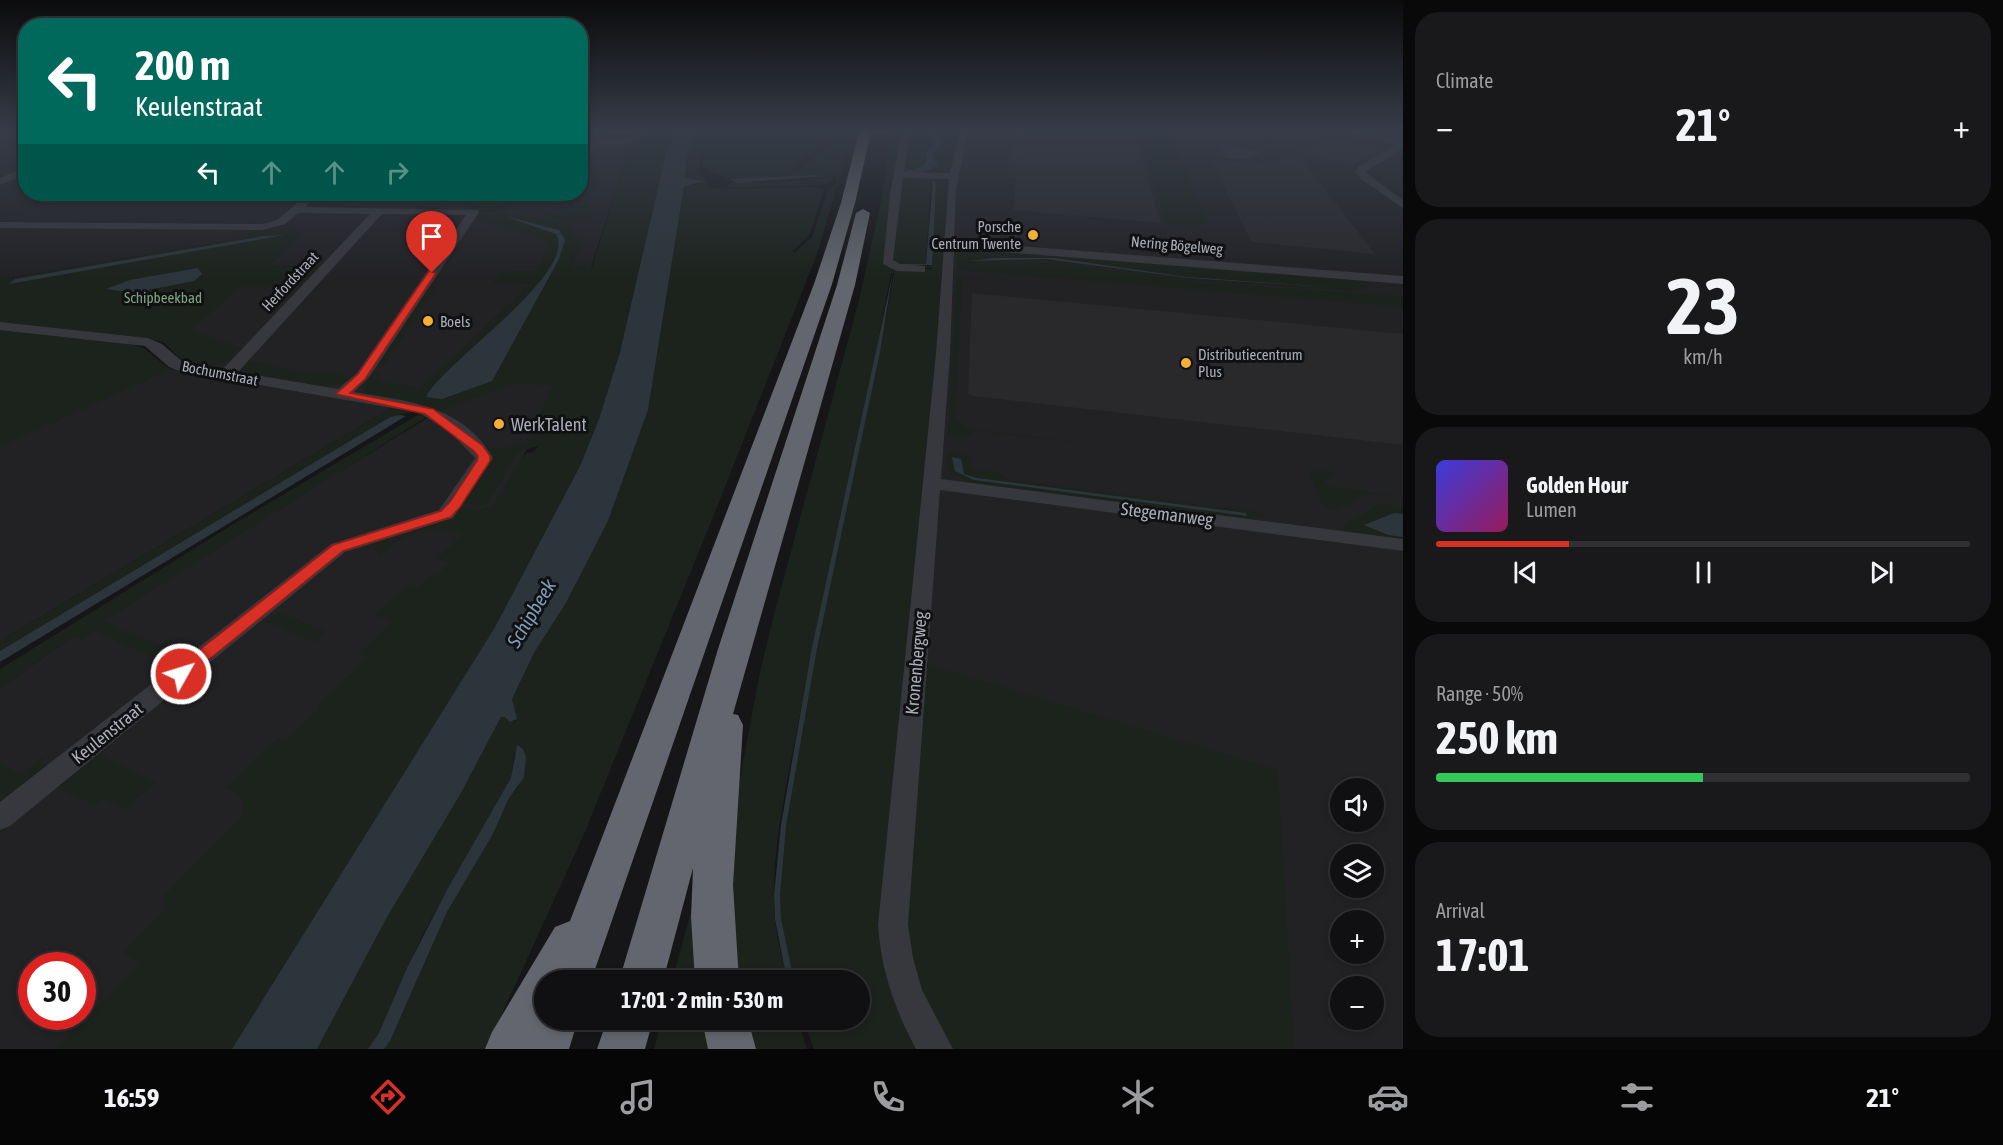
<!DOCTYPE html>
<meta charset="utf-8">
<style>
body{margin:0;font-family:"Asap Condensed",sans-serif;background:#19191b;color:#f1f3f6;height:100vh;display:flex;flex-direction:column;font-size:22px;white-space:nowrap}
*{box-sizing:border-box;margin:0}
p{font-size:20px;color:#9c9d9f}
.icon{flex:none;width:33px;height:33px;fill:none;stroke:currentColor;stroke-width:2;stroke-linecap:round;stroke-linejoin:round}
.map{position:relative;flex:1;overflow:hidden}
.panel{display:flex;flex-direction:column;gap:12px;padding:12px;background:#09090a;width:600px}
.panel>*{flex:none}
.guide{position:absolute;left:18px;top:18px;width:570px;height:183px;border-radius:24px;box-shadow:0 3px 9px #0003,0 0 0 2px #303032;background:#00695c;color:#fff;overflow:hidden}
.buttons{position:absolute;left:1330px;top:778px;display:grid;gap:12px}
.buttons a{display:grid;place-items:center;width:54px;height:54px;border-radius:50%;background:#101012;box-shadow:0 3px 9px #0003,0 0 0 2px #303032;font-size:30px}
.speed{position:absolute;left:18px;top:952px;display:flex;gap:12px;font-size:30px;font-weight:700;text-align:center}
.speed>*{display:grid;place-content:center;width:78px;height:78px;border-radius:50%;background:#101012;box-shadow:0 3px 9px #0003,0 0 0 2px #303032;line-height:1}
.speed .limit{border:9px solid #d22;background:#fff;color:#111}
.pin{position:absolute;display:grid;place-items:center;width:51px;height:51px;color:#fff;margin:-62px -26px;border-radius:50% 50% 50% 0;rotate:-45deg;box-shadow:0 0 6px #0007}
.pin .icon{rotate:45deg}
.me{position:absolute;width:66px;margin:-33px;rotate:51deg;stroke-linejoin:round;filter:drop-shadow(0 0 4px #0008)}
.turn{display:flex;align-items:center;gap:21px;height:126px;padding:0 18px;font-size:27px}
.turn .icon{width:78px;height:78px;stroke-width:2.5}
.turn b{display:block;font-size:42px;line-height:51px}
.lanes{display:flex;align-items:center;height:57px;padding:0 18px;background:#0003;justify-content:center;gap:30px;direction:ltr}
.lanes .off{opacity:.35}
.big{font-size:45px;font-weight:700;line-height:1.1}
.panel .card{flex:1;display:flex;flex-direction:column;justify-content:center;gap:9px;min-width:0;padding:0 21px;border-radius:24px;background:#19191b}
.panel .dial{align-items:center;gap:0}
.dial b{font-size:78px;line-height:1}
.song{display:flex;align-items:center;gap:18px}
.cover{width:72px;height:72px;border-radius:9px;background:linear-gradient(135deg,hsl(240 70% 55%),hsl(330 70% 35%))}
.played{height:6px;border-radius:3px;background:linear-gradient(90deg,#d93025 25%,#303032 25%)}
.keys{display:flex;justify-content:space-around;direction:ltr}
.heat{display:flex;justify-content:space-between;align-items:center;font-size:33px;direction:ltr}
.charge{height:9px;border-radius:4px;background:linear-gradient(90deg,#34c759 50%,#303032 0)}
.trip{position:absolute;left:534px;top:970px;width:336px;height:60px;border-radius:30px;background:#101012;box-shadow:0 3px 9px #0003,0 0 0 2px #303032;font-weight:700;line-height:60px;text-align:center}
.menu{display:flex;height:96px;justify-content:space-around;align-items:center;background:#060607;color:#9c9d9f}
.menu .icon{width:42px;height:42px}
.menu .active{color:#d93025}
.menu b{font-size:27px;color:#f1f3f6}
main{display:flex;flex:1;min-height:0}
.map>svg:first-child{display:block}
</style>
<main>
<div class="map">
<svg width="1403" height="1049" viewBox="0 0 1403 1049">
<rect width="100%" height="100%" fill="#161618"/>
<path fill="#222225" fill-rule="evenodd" d="M0,132H25L26,194H580L581,132H605L601,143L630,144L554,385L524,455L498,499L112,1049H0V688L74,636L103,621L275,511L439,411L420,405L184,362L165,343L148,338L0,322ZM32,966H82V1017H32Z
M957,132H1403V151L1399,163L1403,166V1049H879L851,958L942,188ZM1341,789H1374V822H1341ZM1341,855H1374V888H1341ZM1341,921H1374V954H1341ZM1341,987H1374V1020H1341Z
M0,329L126,343L145,349L163,365L171,369L391,408L0,641Z"/>
<path fill="#1c231d" fill-rule="evenodd" d="M648,132H675L666,153L620,352L599,419L580,466L495,627L244,1030L232,1049H55L139,965L124,952L166,908L164,896L241,818L244,804L239,794L225,788L278,738L283,740L300,728L320,707L317,706L367,658L359,654L392,622L374,615L409,584L418,587L432,574L437,575L450,563L437,559L463,534C424,523 409,531 380,556L370,542L462,508L478,510L493,506L521,459L527,453L534,452L538,446L518,452L487,504L478,506L465,503L463,501L490,459V452L450,417L452,416L492,449L527,443L553,385L515,384L439,411L420,405L370,396L362,389L373,373L381,371L376,380L420,388L530,284L493,283L500,271H538L549,244L537,236L475,220L478,214H515L570,226L569,229H574L571,237H583L571,266L592,267L630,145L612,144L644,138ZM506,216L528,221L565,237L554,271L541,289L495,377L442,399L426,397C440,363 579,274 556,234Z
M707,132L699,170L710,189L810,187L824,190L810,234L792,252L794,253L812,237L829,188L836,185L838,178L832,174L833,182L823,185L718,188L728,186L731,182L793,181L828,176L813,175L728,179L702,167L706,138H710L712,132L733,135L734,132H828L827,140L791,169L797,172L832,141L834,132H853L817,254L719,502L584,834L486,1049H384L400,1019L447,912L493,834L508,800L519,786L514,752L512,778L448,888L421,938L379,1033L368,1049H317L386,919L461,793L501,717H505L510,722L515,721L512,699L534,653L566,603L608,521L648,410L684,187L699,184L698,180L685,179L687,153L695,132Z
M891,132H903L885,262L918,270L943,268L880,939L892,996L919,1049H814L804,1020H860V981H794C787,953 779,924 780,896C781,825 798,753 810,684C835,546 870,411 894,273H891C865,417 828,559 802,703C791,766 768,856 775,919C777,940 783,961 787,981H737L728,933L736,800L759,677L773,618L858,304L882,197Z
M908,132H927L935,142L925,153L927,159L924,166L903,172C914,174 927,173 938,166L933,154L944,142L937,132H960L949,173L901,174Z
M1138,132H1170L1206,222L1195,226L1167,225Z
M948,177L943,267L918,268L892,265L899,178ZM934,179L936,183L930,266L900,264H926L930,199Z
M466,194H481L493,209L486,194H503L508,212L473,211Z
M578,206H600L594,207L590,219H595C578,226 552,221 539,211L565,216L582,211Z
M253,231L304,232L270,265L319,266L299,287H240L191,330L241,348L229,361L205,366L184,362L165,343L148,338L0,322V279L246,237Z
M962,248L1361,279L1368,288L1359,291L1200,281L1052,261H1000L957,266V250ZM1022,257L1079,261L1187,277L1359,289L1188,278L1046,259L968,261Z
M995,263H1060L1201,283L1403,296V307L957,270V267Z
M957,278L962,279L955,419L968,428L1156,452L1005,434L991,436V432L974,430L969,437L948,435Z
M436,286L385,366L379,364L428,288Z
M0,329L137,346C152,351 158,363 171,369L0,447Z
M248,360L298,371L343,373V376L357,375C326,397 283,380 248,374L241,371Z
M391,408L414,412L390,417L0,651V641Z
M421,413L428,416L104,621L184,656L177,668L94,631L82,640L74,636L0,688V669L237,522Z
M948,451L968,454L969,469L995,472L1011,480L1264,513L1265,517L1251,516L1253,519L1267,523L974,484L950,474L946,464Z
M1315,470L1339,473L1323,482L1330,486L1403,497L1368,494L1337,510L1329,509L1323,506L1309,474Z
M1383,503L1403,509V541L1348,534L1343,531L1344,524Z
M278,612L327,631L314,642L266,622Z
M927,664L1278,770L1294,1049H954L929,1010L914,971L907,927Z
M98,753L156,782L125,809L103,799L94,805L56,787L0,834V830Z
M47,754L39,765L54,763L0,805V763L21,774Z
M702,872L709,981H672Z
M662,1020H716L723,1049H654Z
M744,1020H798L807,1049H753Z"/>
<path fill="#2c353c" d="M675,132H695L687,153L685,178L703,181L684,187L648,410L608,521L566,603L534,653L512,699L517,719L510,722L505,717H501L461,793L386,919L317,1049H232L495,627L580,466L599,419L620,352L666,153Z
M927,132H937L944,142L933,154L938,166L921,173H904L902,172L924,166L927,159L925,153L935,143Z
M1218,144H1223L1262,152L1248,159L1220,158L1226,157Z
M813,175L829,176L737,183L730,179Z
M933,179L936,183L932,265H903L900,264H926Z
M504,216L559,230L565,240L559,259L492,381L442,399L426,397C441,364 579,273 556,234Z
M285,235L9,284L15,279L264,236Z
M995,258H1055L1187,277L1359,289L1188,278L1046,259L968,261Z
M198,268L202,274L194,281L132,293L106,289L130,280Z
M893,272L880,352L817,648L786,826L780,895L781,919L794,981H787L775,919L774,895L781,825L812,647Z
M399,415L406,416L0,662V651L390,417Z
M952,457L961,459L964,474L977,478L1246,513L1247,516L974,480L955,471Z
M1394,513L1403,514V537L1388,535L1364,525Z
M517,745L523,749L526,757L524,777L508,800L493,834L447,912L390,1041L384,1049H368L379,1033L407,968L448,888L511,778Z"/>
<path fill="#29292c" d="M1012,132H1134L1161,223L1013,210L1016,179L1007,178Z
M1327,138L1382,148L1353,165L1297,153L1375,254L1252,242L1210,160L1272,165Z
M972,293L1403,334V445L973,396L968,394Z"/>
<g fill="none" stroke-linecap="round" stroke-linejoin="round">
<path fill="#37383d" fill-rule="evenodd" d="M595,132H603L600,139C610,139 621,140 631,137C639,135 642,132 650,132C636,147 615,144 597,145L592,153L580,158V151L585,149Z
M902,132H910L904,172L950,173L960,132H968L956,190L954,241L1403,276V284L954,248L950,354L941,479L1403,539V551L940,490L908,925L913,958L922,990L953,1049H916L915,1047C894,1008 881,969 878,925L936,354L949,179L903,178L893,260L900,264L925,266V272L897,271L883,264L890,194Z
M1346,132H1362L1403,141V149L1365,172L1403,200V208L1362,180L1355,172L1359,166L1396,145Z
M26,167V174L0,185V178Z
M308,194H319L305,207L478,210L479,212L370,376L354,392C407,401 463,405 493,458L453,518L345,552L10,826L0,830V802L331,544L439,510L475,458L451,433L420,413L179,371L169,367L145,346L0,330V322L148,338L162,344L183,362L223,369L370,214L298,213L285,224L263,230L0,228V222L263,224L277,220ZM382,214L466,215L357,373L338,389L238,372Z"/>
<path fill="#63666e" fill-rule="evenodd" d="M859,132H871L855,203L832,284L591,981H544V1020H578L569,1049H485L492,1032L555,927L570,921L814,284L841,203Z
M863,209L870,213L855,285L733,714L738,715L743,725L733,885L739,981H695L691,917L693,868L663,981H619L718,649L837,285L856,213Z
M607,1020H653L645,1049H597Z
M702,1020H748L756,1049H708Z"/>
</g>
<linearGradient id="sky" x2="0" y2="1"><stop stop-color="#0c0c0d"/><stop offset="0.47" stop-color="#363c48"/><stop offset="1" stop-color="#363c48" stop-opacity="0"/></linearGradient>
<rect width="1403" height="279" fill="url(#sky)"/>
<path fill="#d93025" stroke="#8d1f18" stroke-width="1.5" d="M429,271L436,273L365,379L350,393L433,409L483,446L490,456V461L460,507L451,517L343,551L186,678H175L172,674L175,669L333,545L441,511L450,502L477,461L478,456L474,451L425,414L336,394L358,374Z"/>
<g fill="#f2b134" stroke="#111113" stroke-width="2">
<circle cx="1033" cy="235" r="6"/>
<circle cx="428" cy="321" r="6"/>
<circle cx="1186" cy="363" r="6"/>
<circle cx="499" cy="424" r="6"/>
</g>
<g text-anchor="middle" dominant-baseline="central" stroke-width="6" stroke-linejoin="round" paint-order="stroke">
<g font-size="15" fill="#a8adb8" stroke="#111113" text-anchor="start">
<text x="1021" y="226" text-anchor="end">Porsche<tspan x="1021" dy="17">Centrum Twente</tspan></text>
<text x="440" y="321">Boels</text>
<text x="1198" y="354">Distributiecentrum<tspan x="1198" dy="17">Plus</tspan></text>
</g>
<g font-size="15" fill="#a8adb8" stroke="#111113">
<text transform="translate(1177 245) rotate(5)">Nering Bögelweg</text>
<text transform="translate(290 281) rotate(-47)">Herfordstraat</text>
<text transform="translate(220 373) rotate(11)">Bochumstraat</text>
</g>
<g font-size="15" fill="#7fa381" stroke="#111113">
<text x="163" y="297">Schipbeekbad</text>
</g>
<g font-size="18" fill="#a8adb8" stroke="#111113" text-anchor="start">
<text x="511" y="424">WerkTalent</text>
</g>
<g font-size="18" fill="#a8adb8" stroke="#111113">
<text transform="translate(1167 514) rotate(7)">Stegemanweg</text>
<text transform="translate(916 663) rotate(-85)">Kronenbergweg</text>
<text transform="translate(107 733) rotate(-39)">Keulenstraat</text>
</g>
<g font-size="20" font-style="italic" fill="#7f9bb3" stroke="#111113">
<text transform="translate(531 613) rotate(-59)">Schipbeek</text>
</g>
</g>
</svg>
<div class="buttons">
<a><svg class="icon" aria-label="sound" viewBox="0 0 24 24"><path d="M4 9h4l5-4v14l-5-4H4zM17 9q2 3 0 6"/></svg></a>
<a><svg class="icon" aria-label="layers" viewBox="0 0 24 24"><path d="M12 4l9 5-9 5-9-5zM3 14l9 5 9-5"/></svg></a>
<a>+</a>
<a>−</a>
</div>
<div class="speed"><div class="limit">30</div></div>
<div class="pin" style="left:432px;top:273px;background:#d93025"><svg class="icon" aria-label="arrive" viewBox="0 0 24 24"><path d="M6 21V4h12l-3 4 3 4H6"/></svg></div>
<svg class="me" style="left:181px;top:674px" viewBox="-20 -20 40 40"><circle r="17" fill="#d93025" stroke="#fff" stroke-width="3"/><path d="M0-11L8 9 0 5-8 9z" fill="#fff"/></svg>
<div class="trip">17:01 · 2 min · 530 m</div>
<div class="guide">
<div class="turn"><svg class="icon" aria-label="left" viewBox="0 0 24 24"><path d="M17 20v-9H6M10 6l-5 5 5 5"/></svg><div><b>200 m</b>Keulenstraat</div></div>
<div class="lanes"><svg class="icon" aria-label="left" viewBox="0 0 24 24"><path d="M17 20v-9H6M10 6l-5 5 5 5"/></svg><svg class="icon off" aria-label="ahead" viewBox="0 0 24 24"><path d="M12 20V5M6 11l6-6 6 6"/></svg><svg class="icon off" aria-label="ahead" viewBox="0 0 24 24"><path d="M12 20V5M6 11l6-6 6 6"/></svg><svg class="icon off" aria-label="right" viewBox="0 0 24 24"><path d="M7 20v-9h11M14 6l5 5-5 5"/></svg></div>
</div>
</div>
<section class="panel">
<div class="card"><p>Climate</p>
<div class="heat"><a>−</a><b class="big">21°</b><a>+</a></div>
</div>
<div class="card dial"><b>23</b><p>km/h</p></div>
<div class="card">
<div class="song"><i class="cover"></i><div><b>Golden Hour</b><p>Lumen</p></div></div>
<div class="played"></div>
<div class="keys"><svg class="icon" aria-label="previous" viewBox="0 0 24 24"><path d="M18 5L8 12l10 7zM5 5v14"/></svg><svg class="icon" aria-label="pause" viewBox="0 0 24 24"><path d="M8 5v14M16 5v14"/></svg><svg class="icon" aria-label="next" viewBox="0 0 24 24"><path d="M6 5l10 7-10 7zM19 5v14"/></svg></div>
</div>
<div class="card"><p>Range · 50%</p><b class="big">250 km</b><div class="charge"></div></div>
<div class="card"><p>Arrival</p><b class="big">17:01</b></div>
</section>
</main>
<nav class="menu">
<b>16:59</b>
<svg class="icon active" aria-label="directions" viewBox="0 0 24 24"><path d="M12 3l9 9-9 9-9-9zM9 14v-3h6M13 9l2 2-2 2"/></svg>
<svg class="icon" aria-label="music" viewBox="0 0 24 24"><path d="M9 18V5l10-2v13"/><circle cx="6" cy="18" r="3"/><circle cx="16" cy="16" r="3"/></svg>
<svg class="icon" aria-label="phone" viewBox="0 0 24 24"><path d="M5 4h4l2 5-3 2q2 4 5 5l2-3 5 2v4C11 20 4 13 5 4z"/></svg>
<svg class="icon" aria-label="climate" viewBox="0 0 24 24"><path d="M12 3v18M4 7l16 10M4 17L20 7"/></svg>
<svg class="icon" aria-label="car" viewBox="0 0 24 24"><path d="M5 17H2v-5l4-1 3-4h7l3 4 3 1v5h-3M9 17h6M6 11h13"/><circle cx="7" cy="17" r="2"/><circle cx="17" cy="17" r="2"/></svg>
<svg class="icon" aria-label="filters" viewBox="0 0 24 24"><path d="M4 7h16M4 17h16"/><circle cx="9" cy="7" r="2"/><circle cx="15" cy="17" r="2"/></svg>
<b>21°</b>
</nav>
